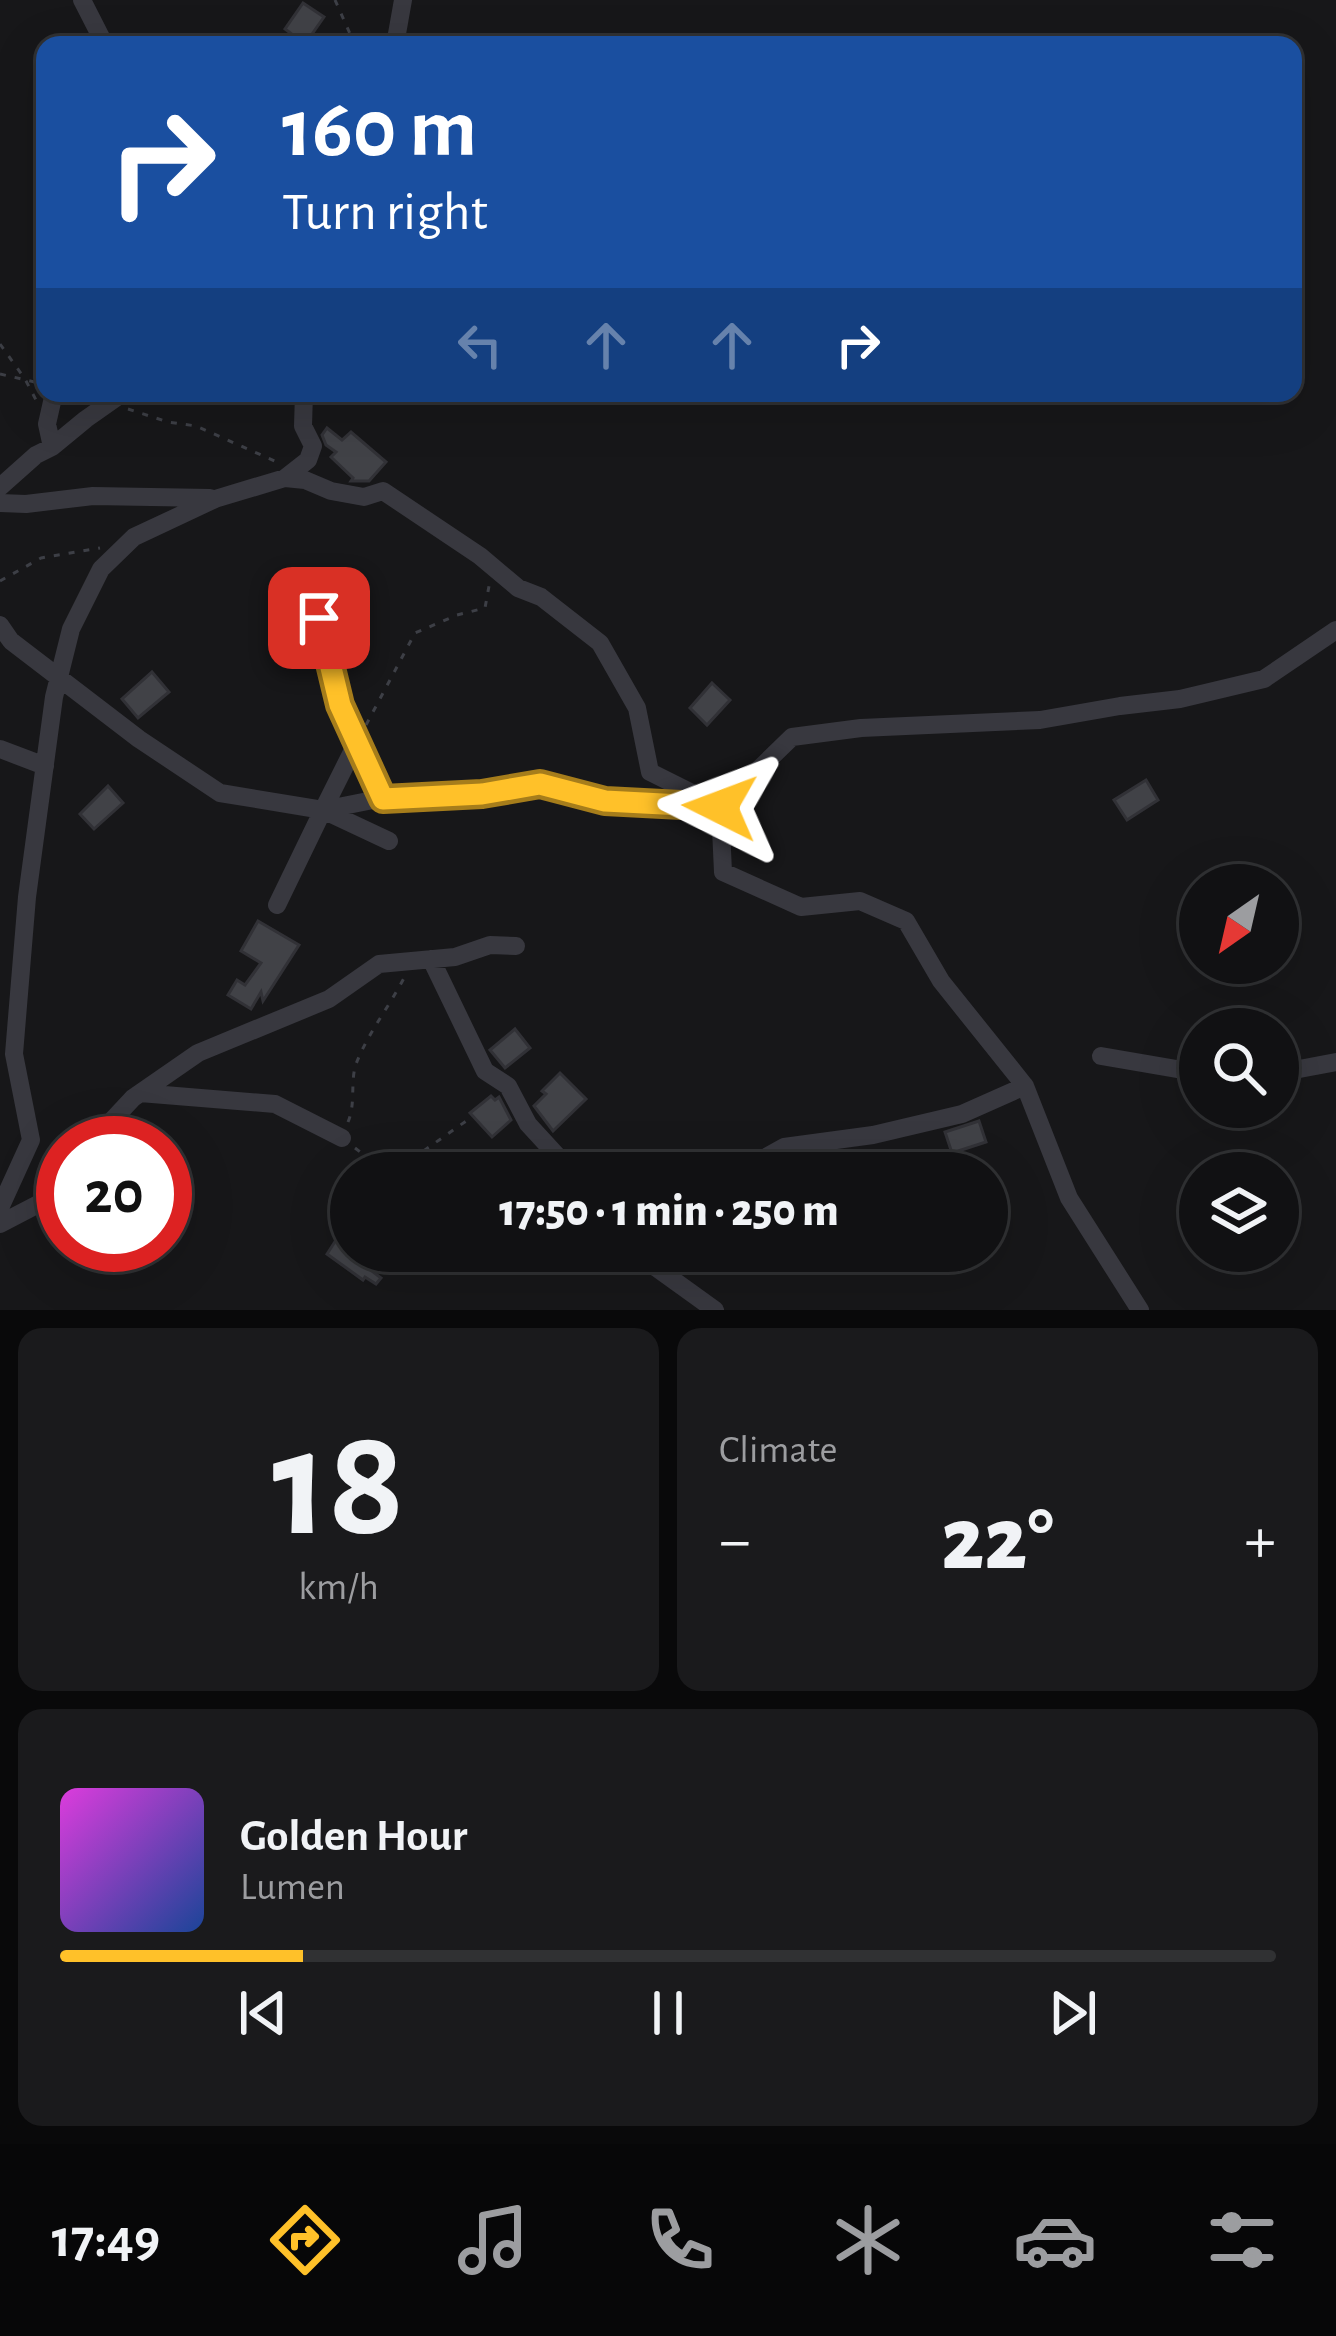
<!DOCTYPE html>
<meta charset="utf-8">
<style>
body{margin:0;font-family:"Alegreya Sans",sans-serif;background:#1a1a1c;color:#f1f3f6;height:100vh;display:flex;flex-direction:column;font-size:45px;white-space:nowrap}
*{box-sizing:border-box;margin:0}
p{font-size:39px;color:#9c9da0}
.icon{flex:none;width:66px;height:66px;fill:none;stroke:currentColor;stroke-width:2;stroke-linecap:round;stroke-linejoin:round}
.map{position:relative;height:1310px;overflow:hidden}
.side{display:flex;flex-direction:column;gap:18px;padding:18px;background:#09090a;flex:1}
.side>*{flex:none}
.hud{position:absolute;left:36px;top:36px;width:1266px;height:366px;border-radius:24px;box-shadow:0 12px 48px #0002,0 0 0 3px #303133;background:#1a4fa0;color:#fff;overflow:hidden}
.needle{width:78px;rotate:214deg}
.tools{position:absolute;left:1179px;top:864px;display:grid;gap:24px}
.tools a{display:grid;place-items:center;width:120px;height:120px;border-radius:50%;background:#111113;box-shadow:0 12px 48px #0002,0 0 0 3px #303133;font-size:60px}
.speed{position:absolute;left:36px;top:1116px;display:flex;gap:24px;font-size:60px;font-weight:700;text-align:center}
.speed>*{display:grid;place-content:center;width:156px;height:156px;border-radius:50%;background:#111113;box-shadow:0 12px 48px #0002,0 0 0 3px #303133;line-height:1}
.speed .limit{border:18px solid #d22;background:#fff;color:#111}
.pin{position:absolute;display:grid;place-items:center;width:102px;height:102px;color:#fff;margin:-51px;border-radius:24px;box-shadow:0 6px 18px #0006}
.me{position:absolute;width:132px;margin:-66px;rotate:273deg;stroke-linejoin:round;filter:drop-shadow(0 0 9px #0008)}
.turn{display:flex;align-items:center;gap:42px;height:252px;padding:0 48px;font-size:54px}
.turn .icon{width:156px;height:156px;stroke-width:2.5}
.turn b{display:block;font-size:84px;line-height:102px}
.lanes{display:flex;align-items:center;height:114px;padding:0 48px;background:#0003;justify-content:center;gap:60px;direction:ltr}
.lanes .off{opacity:.35}
.big{font-size:90px;font-weight:800;line-height:1.1}
.side .card{flex:1;display:flex;flex-direction:column;justify-content:center;gap:18px;min-width:0;padding:0 42px;border-radius:24px;background:#1a1a1c}
.side .dial{align-items:center;gap:0}
.dial b{font-size:156px;line-height:1}
.song{display:flex;align-items:center;gap:36px}
.cover{width:144px;height:144px;border-radius:18px;background:linear-gradient(135deg,hsl(300 70% 55%),hsl(220 70% 35%))}
.played{height:12px;border-radius:6px;background:linear-gradient(90deg,#ffc129 20%,#303133 20%)}
.keys{display:flex;justify-content:space-around;direction:ltr}
.heat{display:flex;justify-content:space-between;align-items:center;font-size:66px;direction:ltr}
.side .tiles{flex:1;display:grid;gap:18px;grid-template-columns:1fr 1fr}
.card:last-child{grid-column:span 2}
.trip{position:absolute;left:330px;top:1152px;width:678px;height:120px;border-radius:60px;background:#111113;box-shadow:0 12px 48px #0002,0 0 0 3px #303133;font-weight:800;line-height:120px;text-align:center}
.dock{display:flex;height:192px;justify-content:space-around;align-items:center;background:#070708;color:#9c9da0}
.dock .icon{width:84px;height:84px}
.dock .selected{color:#ffc129}
.dock b{font-size:54px;color:#f1f3f6}
.map>svg:first-child{display:block}
</style>
<div class="map">
<svg width="1336" height="1310" viewBox="0 0 1336 1310">
<rect width="100%" height="100%" fill="#171719"/>
<path fill="#414247" stroke="#313136" stroke-width="3" d="M303,3L324,17L305,44L285,29Z
M327,428L342,440L351,432L386,462L369,481H351L353,478L331,457L336,452L326,445L322,435Z
M152,672L169,692L138,718L122,699Z
M712,683L730,700L707,725L690,708Z
M1146,780L1158,800L1127,820L1114,800Z
M108,786L123,803L94,829L80,814Z
M258,921L299,945L263,1001L261,992L251,1009L228,995L237,980L245,985L261,963L241,951Z
M515,1029L530,1048L505,1068L490,1050Z
M560,1073L586,1099L553,1131L534,1106L546,1094L542,1091Z
M491,1096L495,1100L499,1097L511,1120L492,1137L470,1113Z
M979,1121L986,1142L952,1153L945,1132Z
M338,1237L351,1245V1251H358L354,1257L381,1278L376,1284L365,1277L363,1280L327,1254Z"/>
<g fill="none" stroke-linecap="round" stroke-linejoin="round">
<path stroke="#3d3f46" stroke-width="3" stroke-dasharray="6 9" stroke-linecap="butt" d="M335,0L355,45
M0,344L25,379L36,400
M0,374L39,383
M75,393L90,397
M128,409L168,422L196,426L277,462
M0,581L41,558L100,548
M366,725L415,633L457,615L485,608L489,586
M348,1122C356,1103 350,1082 356,1064C368,1033 389,1007 404,978
M355,1148L373,1162L422,1152L469,1119"/>
<path stroke="#38383f" stroke-width="18" d="M82,0L105,45
M395,45L403,0
M52,447L47,424L54,393
M285,478L308,460L313,446L303,426L304,393
M0,487L36,455L52,447L86,419L123,393
M0,503L26,504L93,496L210,498
M319,618L340,705L383,798L482,794L540,784L605,801L709,806
M0,625L11,641L139,739L220,793L323,810L357,742
M0,749L45,766
M383,798L323,810L389,841
M277,905L323,810
M431,959L485,1071L508,1086L528,1124L573,1173
M1101,1056L1200,1073
M1278,1073L1336,1062
M140,1093L275,1104L342,1138
M91,1143L133,1098L198,1053L329,999L379,964L455,957L490,945L516,946
M738,1173L784,1147L873,1135L962,1114L1025,1086
M0,1208L31,1140L14,1054L27,897L54,697L71,629L101,569L134,537L215,499L285,478L305,480L331,491L364,497L383,491L480,556L518,588L541,597L600,643L637,708L650,772L720,807
M0,1224L48,1199L63,1179
M639,1251L651,1264L715,1310
M1140,1310L1069,1198L1025,1086L941,981L906,921L860,901L801,907L723,872L720,807L792,737L861,728L1040,720L1120,706L1180,699L1264,679L1336,630"/>
</g>
<g fill="none" stroke-linecap="round" stroke-linejoin="round">
<g stroke="#a67d1b" stroke-width="30">
<path id="route" d="M319,618L340,705L383,799L482,794L540,784L605,801L720,807"/>
</g>
<use href="#route" stroke="#ffc129" stroke-width="21"/>
</g>
</svg>
<div class="tools">
<a><svg class="needle" viewBox="-14 -14 28 28"><path d="M0-13l5 13h-10z" fill="#e53935"/><path d="M0 13l5-13h-10z" fill="#9c9da0"/></svg></a>
<a><svg class="icon" aria-label="search" viewBox="0 0 24 24"><circle cx="10" cy="10" r="6"/><path d="M15 15l6 6"/></svg></a>
<a><svg class="icon" aria-label="layers" viewBox="0 0 24 24"><path d="M12 4l9 5-9 5-9-5zM3 14l9 5 9-5"/></svg></a>
</div>
<div class="speed"><div class="limit">20</div></div>
<div class="pin" style="left:319px;top:618px;background:#d93025"><svg class="icon" aria-label="arrive" viewBox="0 0 24 24"><path d="M6 21V4h12l-3 4 3 4H6"/></svg></div>
<svg class="me" style="left:720px;top:807px" viewBox="-20 -20 40 40"><path d="M0-17L14 15 0 8-14 15z" fill="#ffc129" stroke="#fff" stroke-width="4"/></svg>
<div class="trip">17:50 · 1 min · 250 m</div>
<div class="hud">
<div class="turn"><svg class="icon" aria-label="right" viewBox="0 0 24 24"><path d="M7 20v-9h11M14 6l5 5-5 5"/></svg><div><b>160 m</b>Turn right</div></div>
<div class="lanes"><svg class="icon off" aria-label="left" viewBox="0 0 24 24"><path d="M17 20v-9H6M10 6l-5 5 5 5"/></svg><svg class="icon off" aria-label="ahead" viewBox="0 0 24 24"><path d="M12 20V5M6 11l6-6 6 6"/></svg><svg class="icon off" aria-label="ahead" viewBox="0 0 24 24"><path d="M12 20V5M6 11l6-6 6 6"/></svg><svg class="icon" aria-label="right" viewBox="0 0 24 24"><path d="M7 20v-9h11M14 6l5 5-5 5"/></svg></div>
</div>
</div>
<section class="side">
<div class="tiles">
<div class="card dial"><b>18</b><p>km/h</p></div>
<div class="card"><p>Climate</p>
<div class="heat"><a>−</a><b class="big">22°</b><a>+</a></div>
</div>
<div class="card">
<div class="song"><i class="cover"></i><div><b>Golden Hour</b><p>Lumen</p></div></div>
<div class="played"></div>
<div class="keys"><svg class="icon" aria-label="previous" viewBox="0 0 24 24"><path d="M18 5L8 12l10 7zM5 5v14"/></svg><svg class="icon" aria-label="pause" viewBox="0 0 24 24"><path d="M8 5v14M16 5v14"/></svg><svg class="icon" aria-label="next" viewBox="0 0 24 24"><path d="M6 5l10 7-10 7zM19 5v14"/></svg></div>
</div>
</div>
</section>
<nav class="dock">
<b>17:49</b>
<svg class="icon selected" aria-label="directions" viewBox="0 0 24 24"><path d="M12 3l9 9-9 9-9-9zM9 14v-3h6M13 9l2 2-2 2"/></svg>
<svg class="icon" aria-label="music" viewBox="0 0 24 24"><path d="M9 18V5l10-2v13"/><circle cx="6" cy="18" r="3"/><circle cx="16" cy="16" r="3"/></svg>
<svg class="icon" aria-label="phone" viewBox="0 0 24 24"><path d="M5 4h4l2 5-3 2q2 4 5 5l2-3 5 2v4C11 20 4 13 5 4z"/></svg>
<svg class="icon" aria-label="climate" viewBox="0 0 24 24"><path d="M12 3v18M4 7l16 10M4 17L20 7"/></svg>
<svg class="icon" aria-label="car" viewBox="0 0 24 24"><path d="M5 17H2v-5l4-1 3-4h7l3 4 3 1v5h-3M9 17h6M6 11h13"/><circle cx="7" cy="17" r="2"/><circle cx="17" cy="17" r="2"/></svg>
<svg class="icon" aria-label="filters" viewBox="0 0 24 24"><path d="M4 7h16M4 17h16"/><circle cx="9" cy="7" r="2"/><circle cx="15" cy="17" r="2"/></svg>
</nav>
